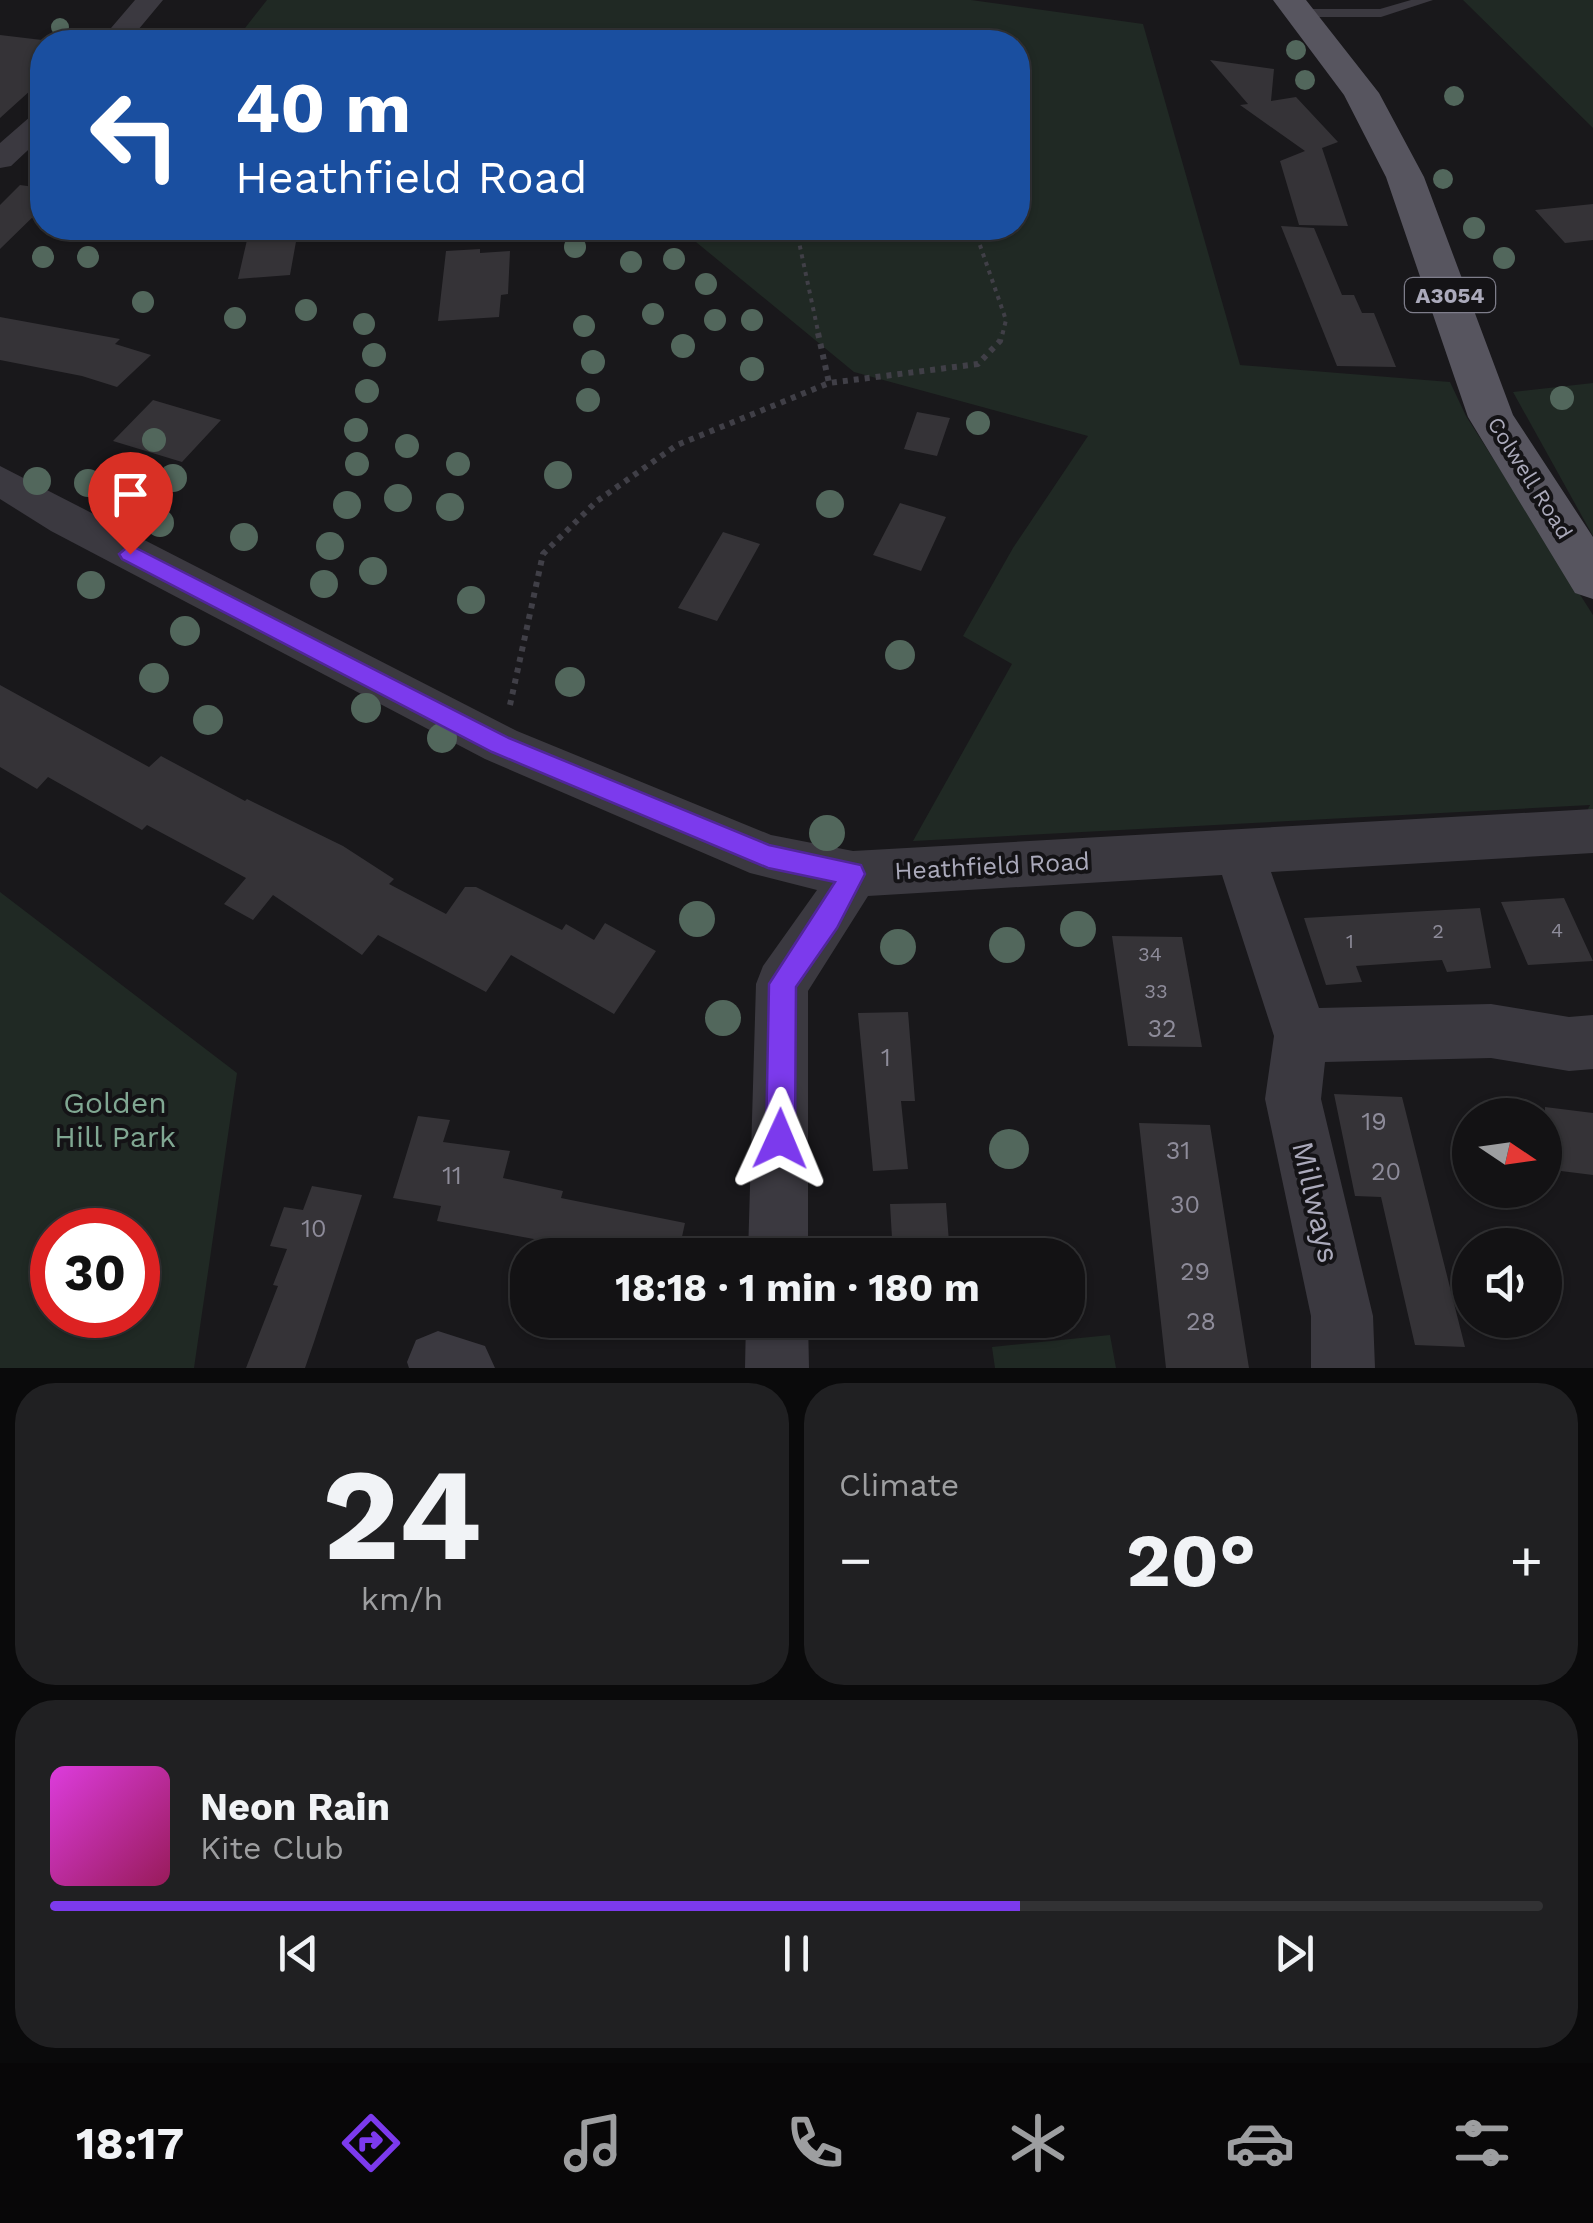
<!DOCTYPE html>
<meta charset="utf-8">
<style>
body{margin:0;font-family:"Work Sans",sans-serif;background:#202022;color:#f1f3f6;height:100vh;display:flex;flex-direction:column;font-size:38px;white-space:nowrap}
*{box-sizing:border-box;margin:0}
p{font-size:32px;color:#9d9ea0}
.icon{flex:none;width:55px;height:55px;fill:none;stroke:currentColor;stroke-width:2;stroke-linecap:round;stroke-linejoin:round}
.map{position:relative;height:1368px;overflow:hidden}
.drawer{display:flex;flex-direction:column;gap:15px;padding:15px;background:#0a0a0b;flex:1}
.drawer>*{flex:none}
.banner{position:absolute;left:30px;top:30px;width:1000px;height:210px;border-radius:40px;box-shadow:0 2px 8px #0004,0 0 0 2px #323234;background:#1a4fa0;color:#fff;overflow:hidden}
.needle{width:65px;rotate:103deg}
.controls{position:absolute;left:1452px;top:1098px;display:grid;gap:20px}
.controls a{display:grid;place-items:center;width:110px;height:110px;border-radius:50%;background:#131214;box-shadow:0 2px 8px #0004,0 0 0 2px #323234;font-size:50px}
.speed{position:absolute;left:30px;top:1208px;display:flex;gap:20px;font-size:50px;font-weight:700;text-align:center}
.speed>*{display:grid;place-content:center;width:130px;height:130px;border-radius:50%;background:#131214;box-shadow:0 2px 8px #0004,0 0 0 2px #323234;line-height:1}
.speed .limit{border:15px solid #d22;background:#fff;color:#111}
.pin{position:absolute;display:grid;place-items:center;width:85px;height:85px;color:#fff;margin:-102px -42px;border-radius:50% 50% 50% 0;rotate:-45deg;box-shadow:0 0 10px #0007}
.pin .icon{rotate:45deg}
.me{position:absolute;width:110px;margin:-55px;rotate:1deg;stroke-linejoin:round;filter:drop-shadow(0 0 8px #0008)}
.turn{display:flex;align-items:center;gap:35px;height:210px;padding:0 40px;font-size:45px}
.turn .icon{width:130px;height:130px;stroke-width:2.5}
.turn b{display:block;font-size:70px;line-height:85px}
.big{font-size:75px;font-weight:700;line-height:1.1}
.drawer .tile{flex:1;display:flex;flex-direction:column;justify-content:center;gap:15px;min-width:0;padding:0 35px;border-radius:40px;background:#202022}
.drawer .dial{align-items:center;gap:0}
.dial b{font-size:130px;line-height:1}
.song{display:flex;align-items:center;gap:30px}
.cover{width:120px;height:120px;border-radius:15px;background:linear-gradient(135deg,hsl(300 70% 55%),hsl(330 70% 35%))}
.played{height:10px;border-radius:5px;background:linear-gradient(90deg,#7c3aed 65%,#323234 65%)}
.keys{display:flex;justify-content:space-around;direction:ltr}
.heat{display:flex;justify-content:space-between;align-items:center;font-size:55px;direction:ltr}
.drawer .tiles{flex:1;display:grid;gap:15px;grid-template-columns:1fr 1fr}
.tile:last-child{grid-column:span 2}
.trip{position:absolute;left:510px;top:1238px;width:575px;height:100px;border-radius:40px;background:#131214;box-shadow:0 2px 8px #0004,0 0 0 2px #323234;font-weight:700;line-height:100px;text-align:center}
.menu{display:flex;height:160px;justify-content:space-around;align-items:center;background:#080708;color:#9d9ea0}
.menu .icon{width:70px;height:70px}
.menu .on{color:#7c3aed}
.menu b{font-size:45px;color:#f1f3f6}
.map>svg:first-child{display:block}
</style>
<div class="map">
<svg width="1593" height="1368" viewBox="0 0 1593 1368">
<rect width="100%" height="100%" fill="#19181b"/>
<path fill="#202924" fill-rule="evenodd" d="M267,0H971L1143,24L1240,365L1450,382L1466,416L1593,615V831L1577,832L1590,805L913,841L1012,664L963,636L1013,548L1088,436L854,372L696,242L621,228H1018V42H234Z
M1463,0H1593V128Z
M1593,383V536L1513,392Z
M0,892L237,1073L194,1368H0ZM52,1230H138V1315H52Z
M1110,1335L1116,1368H995L992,1347Z"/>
<path fill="#353337" d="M0,35L42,40V80L0,118Z
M1210,60L1274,69L1271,101L1296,97L1338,142L1322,148L1348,226L1299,225L1280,161L1305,151L1240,105L1248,104Z
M20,185L42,188V208L0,249V205Z
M1593,204V240L1565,243L1535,210Z
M1281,226L1314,228L1342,295H1354L1362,313H1374L1396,367L1337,366Z
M297,236L290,275L238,279L247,240Z
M480,249V253L510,251L508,294L501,295L499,317L438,321L446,251Z
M0,317L120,339L115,344L151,355L117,387L82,376L0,360Z
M153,400L221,420L182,462L113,441Z
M917,412L950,418L937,456L904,449Z
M900,503L946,517L921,571L873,555Z
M723,532L760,544L717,621L678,608Z
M0,685L149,767L161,756L245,801L247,799L343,846L394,879L389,884L446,914L465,887H476L562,930L566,924L594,940L605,923L656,951L614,1014L511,955L486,992L378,935L362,955L273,895L253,920L224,904L246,878L147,825L142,830L48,777L37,789L0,767Z
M1564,898L1593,961L1528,965L1501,902Z
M1480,908L1491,968L1447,972L1442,960L1356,966L1362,982L1326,985L1304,918Z
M1112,936L1182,937L1202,1047L1128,1046Z
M908,1012L915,1101H901L908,1169L873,1171L858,1013Z
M1334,1094L1402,1097L1465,1347L1415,1345L1381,1197L1355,1196Z
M1545,1107L1593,1113V1175L1545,1169Z
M418,1116L450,1120L443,1142L510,1151L503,1178L563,1191L561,1198L685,1223L678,1255H570L572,1246L437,1221L441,1206L393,1198Z
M1139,1123L1210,1125L1249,1368H1166Z
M312,1186L362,1195L314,1342L305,1368H246L278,1286L273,1285L287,1249L270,1246L284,1207L303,1210Z
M946,1203L950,1255H893L890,1204Z"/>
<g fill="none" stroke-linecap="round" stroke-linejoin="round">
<path stroke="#403f47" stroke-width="4" stroke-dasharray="4 5" stroke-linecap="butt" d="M706,228L797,238
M796,228L819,336
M974,228L1006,320L1002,336"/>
<path stroke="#403f47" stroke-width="6" stroke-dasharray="5 6" stroke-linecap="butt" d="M818,333L829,383
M510,705L543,554L597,501L677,445L829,383L978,364L1000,341L1002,333"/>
<path fill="#3b3940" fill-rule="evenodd" d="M1411,0H1433L1381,17H1301L1294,13L1301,9H1380Z"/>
<path fill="#3b3940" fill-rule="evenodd" d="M135,0H163L128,42H99Z
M42,113V137L11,166L0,168V143L31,116Z
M0,466L517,731L771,835L853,851L1593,809V853L1271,872L1319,1008L1491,1004L1569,1017L1593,1015V1069L1569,1071L1491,1058L1325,1062L1321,1099L1373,1316L1375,1368H1311V1316L1265,1099L1274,1036L1222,875L868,896L808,991V1255H748L756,984L763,966L817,890L750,873L485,759L51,531L0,499Z
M746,1320H808L809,1368H745Z
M438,1331L485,1346L495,1368H409L407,1362L416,1340Z"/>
<path fill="#57555f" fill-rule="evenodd" d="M1273,0H1306L1379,93L1424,177L1513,415L1593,537V599L1575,593L1468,417L1386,177L1344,95Z"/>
</g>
<g fill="#52675c">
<circle cx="60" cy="27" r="9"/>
<circle cx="1296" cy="50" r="10"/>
<circle cx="1305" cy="80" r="10"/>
<circle cx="1454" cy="96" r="10"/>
<circle cx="1443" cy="179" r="10"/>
<circle cx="1474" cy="228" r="11"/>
<circle cx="575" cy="247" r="11"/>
<circle cx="43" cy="257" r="11"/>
<circle cx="88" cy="257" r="11"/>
<circle cx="1504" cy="258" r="11"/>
<circle cx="674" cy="259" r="11"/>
<circle cx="631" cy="262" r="11"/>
<circle cx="706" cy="284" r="11"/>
<circle cx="143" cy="302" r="11"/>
<circle cx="306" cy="310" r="11"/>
<circle cx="653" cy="314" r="11"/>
<circle cx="235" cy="318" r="11"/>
<circle cx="715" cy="320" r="11"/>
<circle cx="752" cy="320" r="11"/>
<circle cx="364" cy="324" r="11"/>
<circle cx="584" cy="326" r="11"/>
<circle cx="683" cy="346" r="12"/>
<circle cx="374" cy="355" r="12"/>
<circle cx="593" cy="362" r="12"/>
<circle cx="752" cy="369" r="12"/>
<circle cx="367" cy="391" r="12"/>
<circle cx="1562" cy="398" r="12"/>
<circle cx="588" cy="400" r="12"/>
<circle cx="978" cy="423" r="12"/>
<circle cx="356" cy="430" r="12"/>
<circle cx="154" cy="440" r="12"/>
<circle cx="407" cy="446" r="12"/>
<circle cx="357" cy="464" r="12"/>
<circle cx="458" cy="464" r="12"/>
<circle cx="558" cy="475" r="14"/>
<circle cx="173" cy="478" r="14"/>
<circle cx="37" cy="481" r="14"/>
<circle cx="88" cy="483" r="14"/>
<circle cx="398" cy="498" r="14"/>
<circle cx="120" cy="499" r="14"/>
<circle cx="830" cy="504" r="14"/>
<circle cx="347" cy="505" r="14"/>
<circle cx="450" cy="507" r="14"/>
<circle cx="160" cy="523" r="14"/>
<circle cx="244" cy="537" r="14"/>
<circle cx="330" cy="546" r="14"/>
<circle cx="373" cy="571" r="14"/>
<circle cx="324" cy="584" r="14"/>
<circle cx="91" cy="585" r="14"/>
<circle cx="471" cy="600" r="14"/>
<circle cx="185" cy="631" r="15"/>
<circle cx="900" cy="655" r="15"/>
<circle cx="154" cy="678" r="15"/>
<circle cx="570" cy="682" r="15"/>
<circle cx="366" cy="708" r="15"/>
<circle cx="208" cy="720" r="15"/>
<circle cx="442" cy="738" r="15"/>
<circle cx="827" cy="833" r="18"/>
<circle cx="697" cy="919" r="18"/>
<circle cx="1078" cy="929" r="18"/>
<circle cx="1007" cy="945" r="18"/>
<circle cx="898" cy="947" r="18"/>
<circle cx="723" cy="1018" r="18"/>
<circle cx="1009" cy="1149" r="20"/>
</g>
<path fill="#7c3aed" stroke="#51269a" stroke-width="2.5" d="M130,545L509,738L769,845L861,865L865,874L837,928L796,987L795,1139L790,1149L780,1153L770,1149L766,1139L769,984L835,882L768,868L492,752L122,559L119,554Z"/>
<g text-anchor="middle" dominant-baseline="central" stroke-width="8" stroke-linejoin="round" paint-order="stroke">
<g font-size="20" fill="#8e8c9a">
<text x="1557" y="930">4</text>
<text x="1438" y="931">2</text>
<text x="1350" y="941">1</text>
<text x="1150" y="954">34</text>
<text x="1156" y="991">33</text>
</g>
<rect fill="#141316" stroke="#7e7d8a" stroke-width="2.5" x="1405" y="278" width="90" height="34" rx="8"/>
<g font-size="22" font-weight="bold" fill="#abaabb">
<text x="1450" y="295">A3054</text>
</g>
<g font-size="22" fill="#abaabb" stroke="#141316">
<text transform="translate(1530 478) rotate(58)">Colwell Road</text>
</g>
<g font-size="25" fill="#abaabb" stroke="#141316">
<text transform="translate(992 866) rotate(-3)">Heathfield Road</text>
</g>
<g font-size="25" fill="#8e8c9a">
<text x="1162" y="1028">32</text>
<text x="886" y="1057">1</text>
<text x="1374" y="1121">19</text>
<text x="1178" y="1150">31</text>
<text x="1386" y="1171">20</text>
<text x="452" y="1175">11</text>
<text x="1185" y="1204">30</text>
<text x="314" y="1228">10</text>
<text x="1195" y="1271">29</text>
<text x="1201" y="1321">28</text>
</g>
<g font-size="30" fill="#80a792" stroke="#141316">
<text x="115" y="1102">Golden<tspan x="115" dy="34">Hill Park</tspan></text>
</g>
<g font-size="30" fill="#abaabb" stroke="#141316">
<text transform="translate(1316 1202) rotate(77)">Millways</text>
</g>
</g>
</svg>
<div class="controls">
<a><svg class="needle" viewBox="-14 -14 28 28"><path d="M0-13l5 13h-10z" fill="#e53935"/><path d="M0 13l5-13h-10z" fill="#9d9ea0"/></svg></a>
<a><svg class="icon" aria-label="sound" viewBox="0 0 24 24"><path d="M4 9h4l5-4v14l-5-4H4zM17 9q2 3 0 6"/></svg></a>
</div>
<div class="speed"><div class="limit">30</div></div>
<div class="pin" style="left:130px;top:554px;background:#d93025"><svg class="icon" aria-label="arrive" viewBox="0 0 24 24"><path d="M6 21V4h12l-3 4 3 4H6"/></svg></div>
<svg class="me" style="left:780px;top:1139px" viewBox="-20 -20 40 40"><path d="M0-17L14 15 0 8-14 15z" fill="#7c3aed" stroke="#fff" stroke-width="4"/></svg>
<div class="trip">18:18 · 1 min · 180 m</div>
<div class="banner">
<div class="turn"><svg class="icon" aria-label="left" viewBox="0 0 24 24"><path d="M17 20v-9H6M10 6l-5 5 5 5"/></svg><div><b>40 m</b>Heathfield Road</div></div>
</div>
</div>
<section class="drawer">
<div class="tiles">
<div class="tile dial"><b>24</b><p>km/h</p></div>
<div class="tile"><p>Climate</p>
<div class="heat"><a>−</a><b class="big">20°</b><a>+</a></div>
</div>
<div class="tile">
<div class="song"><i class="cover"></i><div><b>Neon Rain</b><p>Kite Club</p></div></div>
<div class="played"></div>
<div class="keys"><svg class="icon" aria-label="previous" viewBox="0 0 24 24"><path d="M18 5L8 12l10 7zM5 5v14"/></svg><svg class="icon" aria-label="pause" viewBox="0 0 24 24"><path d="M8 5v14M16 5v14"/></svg><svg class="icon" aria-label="next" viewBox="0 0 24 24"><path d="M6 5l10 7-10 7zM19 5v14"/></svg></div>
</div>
</div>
</section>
<nav class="menu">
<b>18:17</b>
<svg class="icon on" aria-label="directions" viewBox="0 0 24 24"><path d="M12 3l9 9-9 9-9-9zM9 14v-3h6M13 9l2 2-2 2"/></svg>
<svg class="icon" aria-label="music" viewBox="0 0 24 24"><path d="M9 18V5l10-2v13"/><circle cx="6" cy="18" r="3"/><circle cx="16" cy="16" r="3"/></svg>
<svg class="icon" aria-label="phone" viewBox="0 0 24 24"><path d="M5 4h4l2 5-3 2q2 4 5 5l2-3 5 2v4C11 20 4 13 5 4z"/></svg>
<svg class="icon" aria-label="climate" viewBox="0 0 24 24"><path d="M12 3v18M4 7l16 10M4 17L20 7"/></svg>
<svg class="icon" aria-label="car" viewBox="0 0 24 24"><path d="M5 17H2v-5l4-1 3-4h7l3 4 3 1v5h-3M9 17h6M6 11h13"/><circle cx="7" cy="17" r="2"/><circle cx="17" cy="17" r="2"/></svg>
<svg class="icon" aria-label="filters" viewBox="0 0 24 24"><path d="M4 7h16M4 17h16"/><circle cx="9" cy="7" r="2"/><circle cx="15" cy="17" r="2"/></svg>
</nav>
